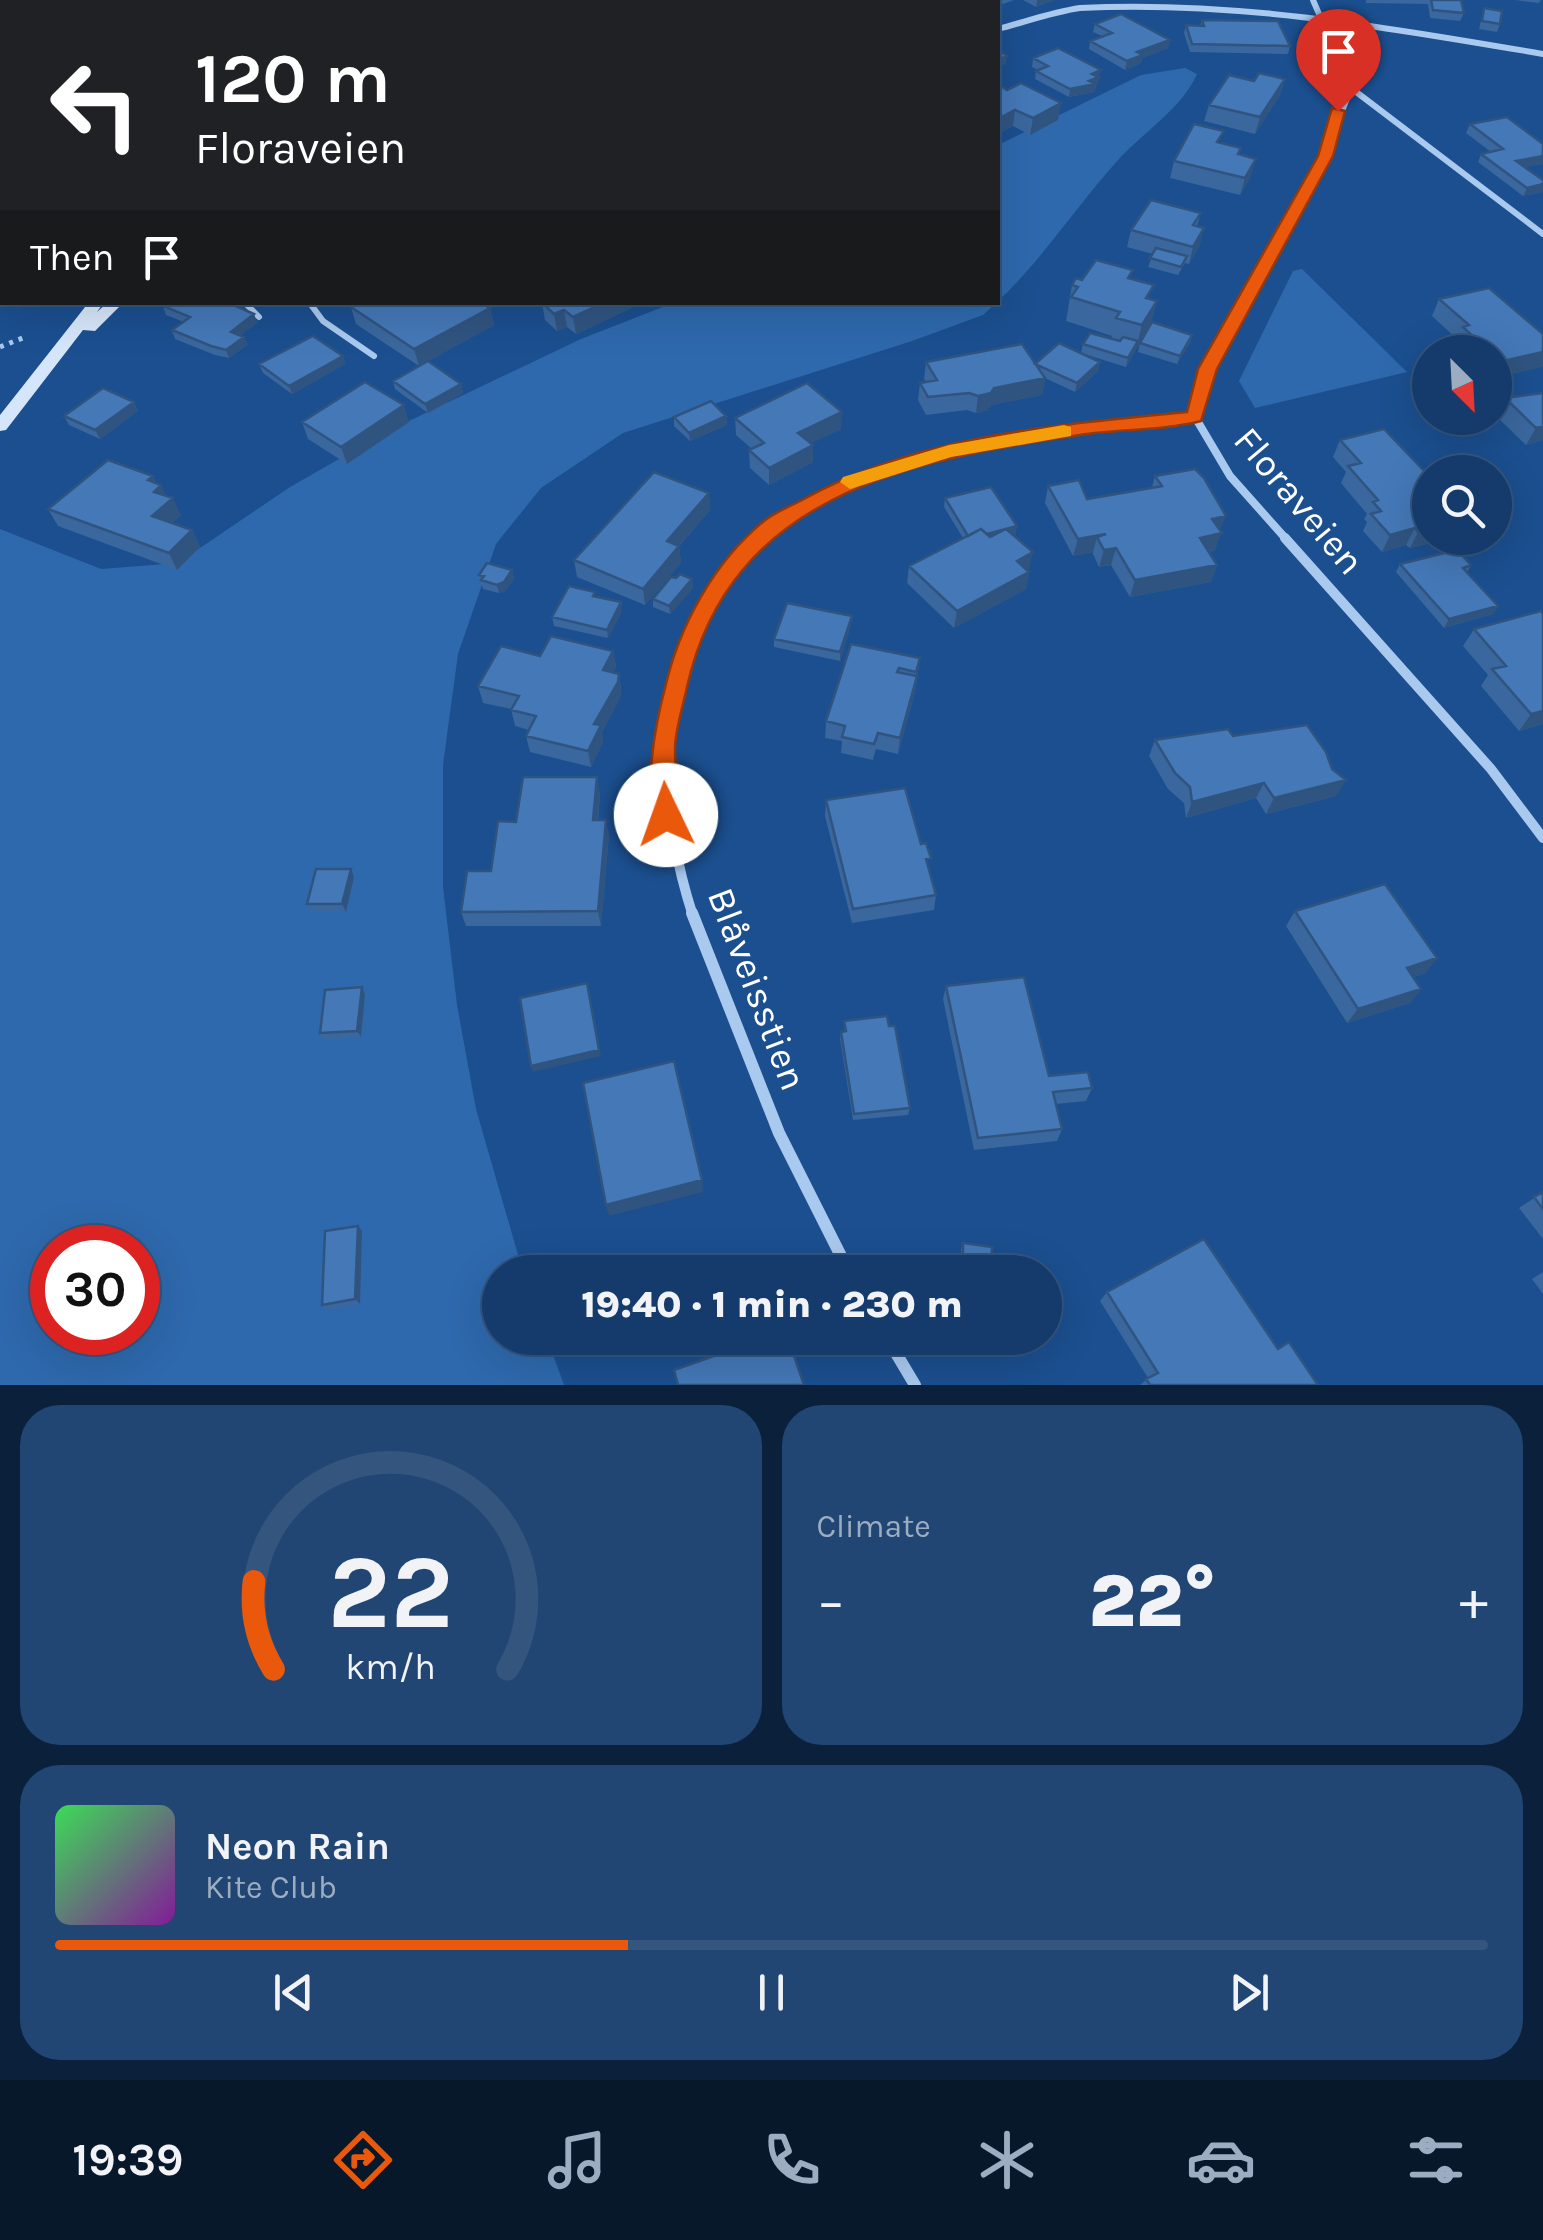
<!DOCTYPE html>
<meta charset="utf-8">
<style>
body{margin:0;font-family:Karla,sans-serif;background:#214673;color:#f1f3f6;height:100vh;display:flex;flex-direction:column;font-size:38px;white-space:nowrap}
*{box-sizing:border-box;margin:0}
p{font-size:32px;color:#9dadc1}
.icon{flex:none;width:55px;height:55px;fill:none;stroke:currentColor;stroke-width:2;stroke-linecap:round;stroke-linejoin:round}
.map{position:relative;height:1385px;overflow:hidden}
.details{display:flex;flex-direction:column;gap:20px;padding:20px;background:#0b203b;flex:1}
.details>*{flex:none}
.banner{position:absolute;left:0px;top:0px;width:1000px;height:305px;box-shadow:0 10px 40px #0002,0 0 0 2px #33557e;background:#202124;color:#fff;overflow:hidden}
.needle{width:65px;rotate:156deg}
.buttons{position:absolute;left:1412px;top:335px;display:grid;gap:20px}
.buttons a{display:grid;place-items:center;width:100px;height:100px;border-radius:50%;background:#143b6b;box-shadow:0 10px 40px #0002,0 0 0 2px #33557e;font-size:50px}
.speed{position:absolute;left:30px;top:1225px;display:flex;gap:20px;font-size:50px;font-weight:700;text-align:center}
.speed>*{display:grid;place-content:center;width:130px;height:130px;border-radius:50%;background:#143b6b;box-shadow:0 10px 40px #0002,0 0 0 2px #33557e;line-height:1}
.speed .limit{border:15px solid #d22;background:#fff;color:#111}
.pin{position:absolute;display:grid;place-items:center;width:85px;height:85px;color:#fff;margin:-102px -42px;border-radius:50% 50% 50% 0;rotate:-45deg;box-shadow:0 0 10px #0007}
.pin .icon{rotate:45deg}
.me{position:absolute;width:110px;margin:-55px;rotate:357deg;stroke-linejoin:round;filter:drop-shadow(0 0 8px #0008)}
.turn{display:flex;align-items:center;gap:35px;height:210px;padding:0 30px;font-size:45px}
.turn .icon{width:130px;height:130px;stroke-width:2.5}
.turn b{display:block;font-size:70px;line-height:85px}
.then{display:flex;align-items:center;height:95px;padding:0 30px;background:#0003;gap:20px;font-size:38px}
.big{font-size:75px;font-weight:800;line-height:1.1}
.details .card{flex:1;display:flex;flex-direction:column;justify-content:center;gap:15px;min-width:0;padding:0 35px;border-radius:40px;background:#214673}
.details .dial{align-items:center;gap:0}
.dial svg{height:260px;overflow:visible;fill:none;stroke:#33557e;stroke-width:7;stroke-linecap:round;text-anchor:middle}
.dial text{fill:#f1f3f6;stroke:none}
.song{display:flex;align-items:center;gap:30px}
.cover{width:120px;height:120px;border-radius:15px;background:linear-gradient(135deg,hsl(130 70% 55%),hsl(290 70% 35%))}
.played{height:10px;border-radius:5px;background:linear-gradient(90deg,#ea580c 40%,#33557e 40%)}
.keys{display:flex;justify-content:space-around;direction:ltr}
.heat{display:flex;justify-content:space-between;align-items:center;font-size:55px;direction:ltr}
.details .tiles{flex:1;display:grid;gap:20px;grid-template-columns:1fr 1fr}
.card:last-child{grid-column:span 2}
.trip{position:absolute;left:482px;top:1255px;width:580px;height:100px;border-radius:50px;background:#143b6b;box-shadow:0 10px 40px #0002,0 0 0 2px #33557e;font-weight:800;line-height:100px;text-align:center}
.tab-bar{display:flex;height:160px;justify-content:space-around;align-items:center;background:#08182b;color:#9dadc1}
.tab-bar .icon{width:70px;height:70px}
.tab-bar .active{color:#ea580c}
.tab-bar b{font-size:45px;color:#f1f3f6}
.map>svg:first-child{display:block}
</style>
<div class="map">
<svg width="1543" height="1385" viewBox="0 0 1543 1385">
<rect width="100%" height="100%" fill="#1b4f8f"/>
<path fill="#2e69ad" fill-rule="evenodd" d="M1185,68L1197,74C1183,107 1144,132 1119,159C1076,206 1044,258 998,301V145L1141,75Z
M1302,269L1407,372L1255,408L1239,381L1293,271Z
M673,303H996L983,315L912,341L623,433L541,488L496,544L458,654L443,765V887L457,1005L476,1109L523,1272H500V1338H547L564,1385H0V529L101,569L178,563L290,487L388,431L581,339ZM52,1248H138V1332H52Z"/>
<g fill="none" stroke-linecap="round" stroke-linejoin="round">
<path stroke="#a9c9ee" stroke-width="4" stroke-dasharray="4 5" stroke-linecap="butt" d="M443,2L450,0"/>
<path stroke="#a9c9ee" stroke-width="5" stroke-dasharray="4 6" stroke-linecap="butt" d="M0,347L25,337"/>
<path stroke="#a9c9ee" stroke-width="6" d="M244,302L259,317
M309,302L323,321L374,356"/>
<path stroke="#a9c9ee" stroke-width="6" d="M858,0L864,2
M998,29C1025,22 1052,12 1080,8C1234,0 1392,28 1543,54
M1351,88L1543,234
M1279,241L1323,160L1351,88L1313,0"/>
<path stroke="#a9c9ee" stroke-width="8" d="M1280,238L1220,350L1195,417L1230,476L1287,540
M755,540C855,445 1062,427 1195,417"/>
<path stroke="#a9c9ee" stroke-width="10" d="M1285,538L1491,769L1543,838
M693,916C651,786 654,640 758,538"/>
<path stroke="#a9c9ee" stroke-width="12" d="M692,913L779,1133L849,1272
M887,1338L915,1385"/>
<path fill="#d6e6fa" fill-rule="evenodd" d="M89,302H104L97,312L108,302H124L95,331L83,330L6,430L0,431V415Z"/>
</g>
<path fill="#3a679d" d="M0,0H258L255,2H2V23L0,24Z
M645,0H681L677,2H652Z
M923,0H1014L1003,4L997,1L994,2H927Z
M1023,0H1054L1036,7Z
M1366,0H1461L1464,13L1460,21L1430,18L1428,4L1366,3Z
M1515,0H1541L1539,3Z
M1484,8L1500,24L1497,32L1479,29Z
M1202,20L1290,46L1288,54L1190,52L1184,33L1186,25L1200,26Z
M1095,24L1170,40L1168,48L1142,58L1141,63L1125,70L1089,49L1090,41L1102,36L1093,32Z
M1033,58L1099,78L1094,92L1069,97L1035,79L1036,71L1038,70L1032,67Z
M1285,79L1280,95L1255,134L1204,121L1209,105L1254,81Z
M998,85L1058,120L1030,135L1013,126L998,134Z
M0,112H2V223L0,222Z
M1470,124L1543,164L1525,167L1543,180V192L1523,196L1478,162L1481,154L1491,152L1466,133Z
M1221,143L1241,148L1239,155L1251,176L1240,195L1170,178L1174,161Z
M1201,213L1197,226L1200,245L1189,264L1185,263L1178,275L1148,267L1153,254L1127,247L1131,230Z
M1131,279L1150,299L1157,301L1150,325L1126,367L1081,353L1083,344L1111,339L1112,336L1066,321L1072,285L1082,280Z
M1439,299L1543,334L1495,378V352H1463L1454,344L1457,339L1432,316Z
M168,302H230L229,303L254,314L257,323L240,335L244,337L247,345L229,358L215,355L175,339L172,330L184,322L166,315L163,306Z
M644,302L576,334L567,327L557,331L545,320L542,303Z
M351,307L490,308L494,325L419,366L356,324Z
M1192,335L1190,343L1177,364L1138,352L1140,343Z
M343,356L345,364L292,394L263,373L259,364Z
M926,362L1035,364L1100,362L1098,371L1075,392L1045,378L1042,395L991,405L988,410L976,413L967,410L926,415L918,400L920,383L926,382L924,379Z
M393,381L461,384L463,393L428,413L395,389Z
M1543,393V440L1526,445L1496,416L1505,398Z
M134,402L138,411L100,439L69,425L64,416Z
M726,416L727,425L690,441L674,426V417Z
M735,418L841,429L811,443L813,462L769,485L750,468L749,450L752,449L736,435Z
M302,422H409L347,464L308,439Z
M1340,440L1430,538H1432H1430L1427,544L1410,548L1406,545L1382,552L1363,531L1367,522L1364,519L1367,514L1341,483L1346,472L1333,457Z
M153,476L156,483L181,515L172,523L192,530L200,547L177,570L58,526L48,509Z
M1155,476L1220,531L1215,550L1209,552L1217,565L1211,582L1130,597L1111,565L1099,567L1093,554V552L1073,556L1045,503L1048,486L1087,499L1152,487Z
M709,493L710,510L679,546L681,563L645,605L577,577L574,560Z
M945,498L1017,526L1015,535H1013L1029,572L1026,589L954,628L907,583L909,566L963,538L944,507Z
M1400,564L1471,565L1467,573L1498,606L1493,614L1444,628L1396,572Z
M512,570L514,579L506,590L499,593L483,589L479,575Z
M676,578L692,579L693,588L670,614L653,607V599Z
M622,611L608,638L554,626L552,617Z
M1541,611L1543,724L1519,731L1481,686L1488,675L1463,646L1474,629Z
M852,616L851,624L840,661L774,647V639Z
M851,644L920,658L915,692L898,754L876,749L873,760L841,753L842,741L825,738L826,721Z
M613,651L616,667L613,672L619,674L621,690L620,698L602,732L603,742L591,767L530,752L526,736L529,730L515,726L511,709L483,703L478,686L540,656Z
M1233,736L1336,796L1266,814L1256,798L1186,818L1184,803L1168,789L1149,756L1155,740Z
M600,793L598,820L609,835L601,926H466L461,912L491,871L516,822Z
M826,800L929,869L936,895L934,910L852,923L825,816Z
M354,877L346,912L311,911L307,904Z
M1295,911L1426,973L1413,977L1421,989L1410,1003L1347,1023L1286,926Z
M946,986L1049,1076L1092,1088L1086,1101L1056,1104L1062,1129L1057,1141L974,1150L943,999Z
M365,994L361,1037L324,1040L320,1033Z
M844,1021L910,1108L908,1115L853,1120L840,1039L841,1032L844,1031Z
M1543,1192V1239L1519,1208Z
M362,1231L360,1304L327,1310L322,1305Z
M963,1243L992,1247L991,1272H961V1249Z
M1543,1272V1294L1532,1279Z
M1107,1292L1278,1349L1318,1385H1140L1148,1378L1100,1301Z"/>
<path fill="#305480" d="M223,0H258L255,2H224Z
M666,0H681L677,2H666Z
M982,0H997L994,2H976Z
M1037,0H1054L1036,7Z
M1170,40L1168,48L1142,58L1141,63L1125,70L1127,61L1137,52Z
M1007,56L1006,64L998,67V60Z
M1101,70L1094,92L1069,97L1070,89L1092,74Z
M1285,79L1280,95L1255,134L1260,117Z
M1061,103L1058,120L1030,135L1033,118Z
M1015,110L1013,126L998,134V119Z
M1543,156V164L1513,169L1516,161Z
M1256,159L1251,176L1240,195L1245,178Z
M1543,184V192L1523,196L1527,188Z
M1204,228L1200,245L1189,264L1193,247Z
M0,231L2,236V266L0,268Z
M1157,301L1150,325L1126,367L1128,358L1138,341L1142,325Z
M606,302H644L576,334L573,317Z
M490,308L494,325L419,366L414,349Z
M564,310L567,327L557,331L554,314Z
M254,314L257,323L234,340L231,332Z
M1192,335L1190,343L1177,364L1180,356Z
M244,337L247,345L229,358L226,350Z
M1543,352V367L1495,378V371L1499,362Z
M343,356L345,364L292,394L289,386Z
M1100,362L1098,371L1075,392L1077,383Z
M1045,378L1042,395L991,405L988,410L976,413L978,396L994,388Z
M461,384L463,393L428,413L425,404Z
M134,402L138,411L100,439L95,430Z
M404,405L409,422L347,464L341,447Z
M842,412L841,429L798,450V433Z
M726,416L727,425L690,441L689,433Z
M1543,426V440L1526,445L1536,428Z
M813,445V462L769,485V468Z
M153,476L158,488L161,485L169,501L173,498L181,515L161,533L152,516L148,480Z
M709,493L710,510L668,558L667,541Z
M1226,516L1219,533L1212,519Z
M1017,526L1015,535L968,546L969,538Z
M1415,528L1406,545L1382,552L1390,535Z
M1430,528V538H1432H1430L1427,544L1410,548L1418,532Z
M192,530L200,547L177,570L169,553Z
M1222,533L1215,550L1194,554L1200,538Z
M1106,534L1097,537L1093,552L1073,556L1078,539Z
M679,546L681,563L645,605L643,589Z
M1116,548L1111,565L1099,567L1104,550Z
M1033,552L1029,569L1014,578L1017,561Z
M1217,565L1211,582L1130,597L1135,580Z
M512,570L514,579L506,590L499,593L497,585Z
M1029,572L1026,589L954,628L957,611Z
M692,579L693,588L670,614L669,606Z
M621,602L622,611L608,638L607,630Z
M1498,606L1493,614L1444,628L1449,619Z
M852,616L851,624L840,661V652Z
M613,651L616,667L606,686L603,670Z
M920,658L915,692L898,754L900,738Z
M619,674L621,690L620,698L602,732L603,742L591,767L588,751L594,724Z
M1543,711V724L1519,731L1531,714Z
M597,777L600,793L596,835L593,820Z
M1346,780L1336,796L1266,814L1274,798Z
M1264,783L1256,798L1186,818L1192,802Z
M606,820L609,835L601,926L598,911Z
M351,869L354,877L346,912L342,904Z
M1437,958L1426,973L1395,982L1407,968Z
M587,983L601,1056L533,1072L531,1066Z
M362,987L365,994L361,1037L357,1031Z
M1421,989L1410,1003L1347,1023L1358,1009Z
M702,1180L703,1192L609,1216L606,1205Z
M358,1226L362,1231L360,1304L355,1299Z"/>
<path fill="#4478b7" stroke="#305480" stroke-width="2.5" d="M708,0H731L738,2H703Z
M746,0H767L774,2H741Z
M939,0H982L976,2H944Z
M1431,0H1461L1464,13L1433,10Z
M1484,8L1502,11L1500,24L1482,21Z
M1121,14L1170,40L1137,52L1143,55L1127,61L1090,41L1112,33L1095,24Z
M1202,20L1278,21L1290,46L1192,44L1186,25L1204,26Z
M1058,48L1101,70L1092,74L1099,77L1089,81L1095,84L1070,89L1036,71L1048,66L1033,58Z
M998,50L1007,56L998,60Z
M1259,73L1285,79L1260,117L1209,105L1229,75L1254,81Z
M0,74H2V93L1,94Z
M1021,83L1061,103L1033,118L1015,110L998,119V85L1007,90Z
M0,112H2V145L0,147Z
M1507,117L1543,144V156L1516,161L1543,180V184L1527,188L1481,154L1503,149L1470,124Z
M1194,124L1224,131L1217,142L1241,148L1238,154L1256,159L1245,178L1174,161Z
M0,158H2V188L0,187Z
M1151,200L1201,213L1193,225L1204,228L1193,247L1131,230Z
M1156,248L1187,256L1181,267L1150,258Z
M1096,260L1133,270L1128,278L1154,285L1146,298L1157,301L1142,325L1116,318L1120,312L1071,297L1078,287L1072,285L1076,278L1082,280Z
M1489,288L1543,334V352L1499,362L1495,358V352H1489L1463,327L1469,325L1439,299Z
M168,302H227L254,314L231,332L244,337L226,350L211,346L172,330L190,317L163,306Z
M360,302H479L490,308L414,349L351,307Z
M545,302H606L573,317L564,310L554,314L542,303Z
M1152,322L1192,335L1180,356L1140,343Z
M1090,333L1120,341L1123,337L1138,341L1128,358L1083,344Z
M313,336L343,356L289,386L259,364Z
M1059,343L1100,362L1077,383L1035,364Z
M1022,344L1045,378L994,388L991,393L978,396L969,393L928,397L920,383L937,380L926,362Z
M428,361L461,384L425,404L393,381Z
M365,382L404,405L341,447L302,422Z
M807,383L842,412L798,433L813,445L769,468L749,450L764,443L735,418Z
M103,388L134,402L95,430L64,416Z
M1543,393V426L1536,428L1505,398Z
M711,401L726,416L689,433L674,417Z
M1384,429L1430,477V528L1418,532L1415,528L1390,535L1371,514L1381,511L1373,502L1378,500L1348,466L1361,463L1340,440Z
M108,460L153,476L148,480L161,485L154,492L173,498L152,516L192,530L169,553L48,509Z
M1195,469L1204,478L1226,516L1212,519L1222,533L1200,538L1217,565L1135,580L1116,548L1104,550L1097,537L1106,534L1078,539L1048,486L1079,480L1087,499L1162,486L1155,476Z
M654,472L709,493L667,541L679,546L643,589L574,560Z
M991,487L1017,526L987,534L981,529L968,536L945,498Z
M981,529L990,537L1006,529L1033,552L1017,561L1029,572L957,611L909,566Z
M1457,550L1471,565L1463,568L1498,606L1449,619L1400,564Z
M487,563L512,570L504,582L497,585L481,580L484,576L479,575Z
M680,574L692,579L669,606L653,599L671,577L676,578Z
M569,586L595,592L593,596L621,602L607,630L552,617Z
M787,603L852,616L840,652L774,639Z
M1541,611L1543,614V711L1531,714L1492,669L1506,666L1474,629Z
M551,636L613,651L603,670L619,674L618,682L594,724L601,725L588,751L526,736L536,716L511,710L519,696L478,686L501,646L540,656Z
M851,644L920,658L916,672L899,668L897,672L917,676L900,738L878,733L874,744L842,737L845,726L826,721Z
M1307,725L1326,752L1332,769L1346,780L1274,798L1264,783L1192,802L1190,787L1175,773L1155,740L1228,729L1233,736Z
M523,777H597L593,820H606L598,911L461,912L467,871H491L498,821L516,822Z
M905,788L921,844L926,843L931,858L926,859L936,895L853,909L826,800Z
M316,869H351L342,904H307Z
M1385,884L1437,958L1407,968L1421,989L1358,1009L1295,911Z
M1024,977L1049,1076L1088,1072L1092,1088L1053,1092L1062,1129L978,1138L946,986Z
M587,983L599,1050L531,1066L520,998Z
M362,987L357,1031L320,1033L325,990Z
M887,1016L889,1026H895L910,1108L854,1114L841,1032L846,1031L844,1021Z
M674,1061L702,1180L606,1205L583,1083Z
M1543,1192V1209L1534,1197Z
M358,1226L355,1299L322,1305L325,1231Z
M1204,1239L1278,1349L1289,1342L1318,1385H1150L1146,1379L1158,1373L1107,1292Z
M963,1243L992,1247L991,1272L963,1269Z
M765,1338H788L804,1385H678L674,1370Z"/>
<path fill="#ea580c" stroke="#983908" stroke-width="2.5" d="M1332,108L1345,111L1333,156L1217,369L1201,421C1162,431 1120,429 1080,435C911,460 730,494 687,687C683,706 676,727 675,747C675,769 678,793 679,815L675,822H658C642,790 656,722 665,688C679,626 714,562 764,521C775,512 791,506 804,499C918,435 1058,425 1187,412L1198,369L1318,156Z"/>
<path fill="#f59e0b" d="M1064,425L1071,427V436L951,457L850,489L840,482L843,477L949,445Z"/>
<g text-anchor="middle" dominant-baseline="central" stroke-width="10" stroke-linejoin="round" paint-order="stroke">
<g font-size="38" fill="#fff" stroke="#1b4f8f">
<text transform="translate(1299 501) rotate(50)">Floraveien</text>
<text transform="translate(757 989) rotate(69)">Blåveisstien</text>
</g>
</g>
</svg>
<div class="buttons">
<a><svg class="needle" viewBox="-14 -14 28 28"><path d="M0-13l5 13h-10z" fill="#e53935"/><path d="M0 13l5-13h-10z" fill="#9dadc1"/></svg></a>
<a><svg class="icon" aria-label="search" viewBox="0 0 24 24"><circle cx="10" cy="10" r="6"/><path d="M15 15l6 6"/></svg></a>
</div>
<div class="speed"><div class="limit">30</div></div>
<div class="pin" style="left:1338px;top:111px;background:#d93025"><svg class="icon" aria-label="arrive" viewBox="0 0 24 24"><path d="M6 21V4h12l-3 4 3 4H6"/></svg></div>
<svg class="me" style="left:666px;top:815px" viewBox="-20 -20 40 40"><circle r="19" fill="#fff"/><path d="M0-13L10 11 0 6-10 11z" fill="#ea580c"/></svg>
<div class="trip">19:40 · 1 min · 230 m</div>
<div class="banner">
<div class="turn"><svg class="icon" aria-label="left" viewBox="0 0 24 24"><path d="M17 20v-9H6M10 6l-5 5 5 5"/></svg><div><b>120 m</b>Floraveien</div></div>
<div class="then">Then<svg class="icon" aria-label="arrive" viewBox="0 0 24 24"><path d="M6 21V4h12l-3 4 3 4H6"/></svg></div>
</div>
</div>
<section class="details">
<div class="tiles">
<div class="card dial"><svg viewBox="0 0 100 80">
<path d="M14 69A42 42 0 1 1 86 69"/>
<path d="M14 69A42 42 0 0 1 8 42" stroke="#ea580c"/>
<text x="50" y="56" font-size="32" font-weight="700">22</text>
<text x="50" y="72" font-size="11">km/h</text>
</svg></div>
<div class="card"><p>Climate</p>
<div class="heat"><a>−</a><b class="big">22°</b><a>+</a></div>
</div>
<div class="card">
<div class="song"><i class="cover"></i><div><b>Neon Rain</b><p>Kite Club</p></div></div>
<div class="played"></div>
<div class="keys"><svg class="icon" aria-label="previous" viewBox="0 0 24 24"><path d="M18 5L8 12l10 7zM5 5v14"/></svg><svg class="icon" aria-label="pause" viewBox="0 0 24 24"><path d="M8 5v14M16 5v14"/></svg><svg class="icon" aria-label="next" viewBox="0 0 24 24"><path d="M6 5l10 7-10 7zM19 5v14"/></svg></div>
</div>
</div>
</section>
<nav class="tab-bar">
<b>19:39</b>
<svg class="icon active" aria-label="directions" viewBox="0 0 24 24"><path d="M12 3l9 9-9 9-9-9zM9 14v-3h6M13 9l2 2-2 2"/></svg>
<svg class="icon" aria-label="music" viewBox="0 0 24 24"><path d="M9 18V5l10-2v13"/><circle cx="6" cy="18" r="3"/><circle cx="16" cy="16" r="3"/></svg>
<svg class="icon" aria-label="phone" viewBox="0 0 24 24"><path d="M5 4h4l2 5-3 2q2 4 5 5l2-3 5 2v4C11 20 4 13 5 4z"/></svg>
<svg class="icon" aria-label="climate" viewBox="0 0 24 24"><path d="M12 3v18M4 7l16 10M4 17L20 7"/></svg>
<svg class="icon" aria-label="car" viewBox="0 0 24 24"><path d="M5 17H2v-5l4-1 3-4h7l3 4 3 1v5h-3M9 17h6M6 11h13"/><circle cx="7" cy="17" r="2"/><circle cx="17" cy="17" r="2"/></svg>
<svg class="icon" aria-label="filters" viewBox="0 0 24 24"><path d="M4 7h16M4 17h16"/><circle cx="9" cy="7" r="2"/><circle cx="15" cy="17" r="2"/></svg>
</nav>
